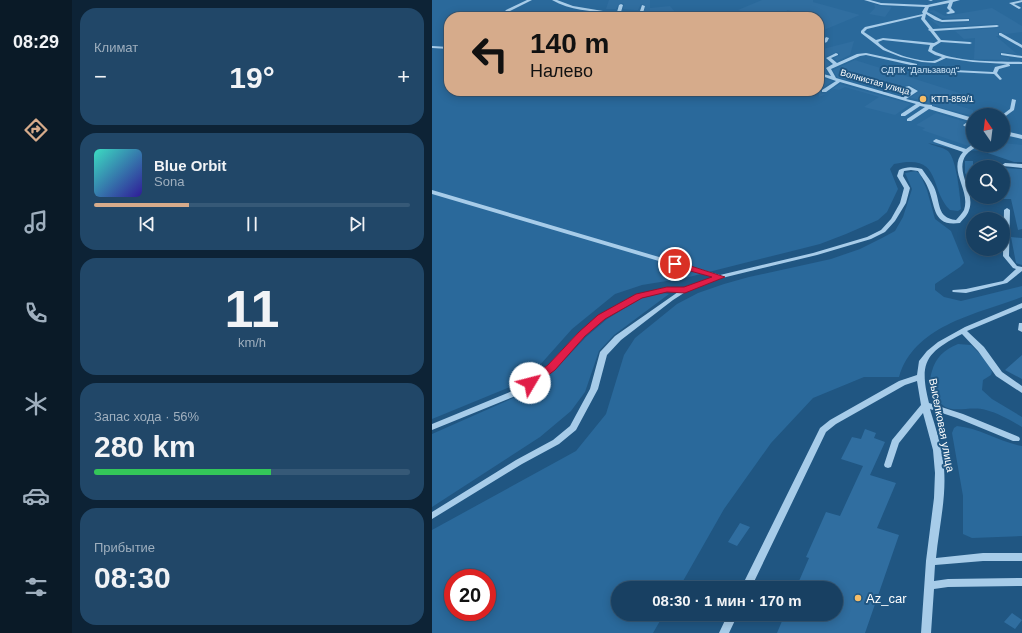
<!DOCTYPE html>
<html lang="ru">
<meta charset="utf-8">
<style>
body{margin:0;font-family:Helvetica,sans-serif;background:#214768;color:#f1f3f6;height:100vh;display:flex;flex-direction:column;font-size:15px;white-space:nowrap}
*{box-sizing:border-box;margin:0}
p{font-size:13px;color:#9fafbe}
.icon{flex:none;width:22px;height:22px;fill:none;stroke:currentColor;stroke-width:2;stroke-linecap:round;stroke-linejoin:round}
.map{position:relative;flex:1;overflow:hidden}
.sheet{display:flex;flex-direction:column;gap:8px;padding:8px;background:#0d2336;width:360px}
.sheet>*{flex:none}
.top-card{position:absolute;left:12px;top:12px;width:380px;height:84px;border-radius:16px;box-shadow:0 2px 10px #0003,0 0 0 1px #365977;background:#d6ab8b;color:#111;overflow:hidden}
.needle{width:26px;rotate:346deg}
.tools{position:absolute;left:534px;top:108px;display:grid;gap:8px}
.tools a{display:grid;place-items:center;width:44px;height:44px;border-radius:50%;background:#184062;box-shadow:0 2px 10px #0003,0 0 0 1px #365977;font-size:20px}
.speed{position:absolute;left:12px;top:569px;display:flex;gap:8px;font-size:20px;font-weight:700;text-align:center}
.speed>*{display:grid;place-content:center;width:52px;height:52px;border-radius:50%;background:#184062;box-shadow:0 2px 10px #0003,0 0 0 1px #365977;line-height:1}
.speed .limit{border:6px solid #d22;background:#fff;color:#111}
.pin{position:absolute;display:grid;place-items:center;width:34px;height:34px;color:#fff;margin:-17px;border:2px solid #fff;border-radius:50%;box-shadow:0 1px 4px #0007}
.me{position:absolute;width:44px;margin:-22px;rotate:53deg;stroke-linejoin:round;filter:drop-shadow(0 0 3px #0008)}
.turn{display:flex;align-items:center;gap:14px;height:84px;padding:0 20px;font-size:18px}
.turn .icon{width:52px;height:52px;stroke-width:2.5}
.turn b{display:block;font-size:28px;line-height:34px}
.big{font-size:30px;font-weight:700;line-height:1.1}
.sheet .widget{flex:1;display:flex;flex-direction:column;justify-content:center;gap:6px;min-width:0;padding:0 14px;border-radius:16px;background:#214768}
.sheet .dial{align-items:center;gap:0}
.dial b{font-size:52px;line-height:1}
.song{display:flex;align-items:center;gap:12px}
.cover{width:48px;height:48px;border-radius:6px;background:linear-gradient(135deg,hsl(170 70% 55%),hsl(250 70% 35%))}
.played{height:4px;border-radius:2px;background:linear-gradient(90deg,#d6ab8b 30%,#365977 30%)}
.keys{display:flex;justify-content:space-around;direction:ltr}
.heat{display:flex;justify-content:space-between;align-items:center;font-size:22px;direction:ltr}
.charge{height:6px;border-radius:3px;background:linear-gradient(90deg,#34c759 56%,#365977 0)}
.trip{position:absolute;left:179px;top:581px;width:232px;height:40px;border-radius:20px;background:#184062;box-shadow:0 2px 10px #0003,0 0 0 1px #365977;font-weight:700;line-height:40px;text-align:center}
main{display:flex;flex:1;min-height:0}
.tab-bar{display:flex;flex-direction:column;width:72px;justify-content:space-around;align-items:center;background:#0a1a27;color:#9fafbe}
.tab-bar .icon{width:28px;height:28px}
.tab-bar .active{color:#d6ab8b}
.tab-bar b{font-size:18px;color:#f1f3f6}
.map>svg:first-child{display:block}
</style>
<main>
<nav class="tab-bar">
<b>08:29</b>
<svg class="icon active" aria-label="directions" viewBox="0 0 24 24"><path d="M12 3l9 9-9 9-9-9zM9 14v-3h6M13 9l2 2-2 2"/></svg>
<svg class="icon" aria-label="music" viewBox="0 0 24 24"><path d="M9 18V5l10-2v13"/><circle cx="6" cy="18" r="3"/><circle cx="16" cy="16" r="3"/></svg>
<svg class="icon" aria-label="phone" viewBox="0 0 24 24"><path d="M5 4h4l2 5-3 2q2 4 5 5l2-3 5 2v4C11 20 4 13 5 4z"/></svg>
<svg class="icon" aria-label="climate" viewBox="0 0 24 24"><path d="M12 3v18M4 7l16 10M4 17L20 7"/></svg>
<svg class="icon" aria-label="car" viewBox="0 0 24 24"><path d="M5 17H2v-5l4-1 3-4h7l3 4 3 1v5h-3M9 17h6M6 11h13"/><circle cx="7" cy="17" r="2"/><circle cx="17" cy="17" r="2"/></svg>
<svg class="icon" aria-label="filters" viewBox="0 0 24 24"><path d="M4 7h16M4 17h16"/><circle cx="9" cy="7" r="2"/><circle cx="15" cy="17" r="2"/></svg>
</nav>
<section class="sheet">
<div class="widget"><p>Климат</p>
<div class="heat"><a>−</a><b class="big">19°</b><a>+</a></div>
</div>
<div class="widget">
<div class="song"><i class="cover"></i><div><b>Blue Orbit</b><p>Sona</p></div></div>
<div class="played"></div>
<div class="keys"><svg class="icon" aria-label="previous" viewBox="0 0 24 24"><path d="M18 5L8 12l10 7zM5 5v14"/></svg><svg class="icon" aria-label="pause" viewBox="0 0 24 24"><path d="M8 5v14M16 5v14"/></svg><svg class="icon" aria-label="next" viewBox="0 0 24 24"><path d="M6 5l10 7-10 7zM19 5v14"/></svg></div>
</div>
<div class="widget dial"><b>11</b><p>km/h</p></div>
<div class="widget"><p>Запас хода · 56%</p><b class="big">280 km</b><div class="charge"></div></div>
<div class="widget"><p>Прибытие</p><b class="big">08:30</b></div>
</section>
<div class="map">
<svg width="590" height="633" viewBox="0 0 590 633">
<rect width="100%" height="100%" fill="#205682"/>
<path fill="#2a699b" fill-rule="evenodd" d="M0,0H590V152L526,150L496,143C501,146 511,147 516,151C525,160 528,196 529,209L526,211L518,210C496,188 511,153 462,164L458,169L466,189L455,212L446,220L414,234L388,244L253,278L210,285L183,294L140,329L107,366L83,385L0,419ZM17,17H387V91H17ZM541,115H571V145H541Z
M484,171L488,174L495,190L503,219L519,231L532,263L528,267L503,284V290L512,297L529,301L590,286V297C545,314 482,325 467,377H432L381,398L339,443L292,509L247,588H186V614H232L221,633H0V530L144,451L174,414L192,355L203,338L245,304L266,293L292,284L317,277L399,259L428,249L450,238L463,231L471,217L480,189L473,173ZM21,578H55V612H21Z
M231,293L237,294L182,335L167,351L153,392L139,411L108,437L0,507V434L88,395L123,370L154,337L175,319L210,298Z
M526,344L539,345L555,361L560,372L559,375L551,380L550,390L560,399L590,417V427C580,421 566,413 554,410C534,404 512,420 502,392C499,383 497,380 500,371C504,357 512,350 526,344Z
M525,426C547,428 568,442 590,446V536L540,538L531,534V496L520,433L522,428Z"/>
<path fill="#306ea0" d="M177,0H218V8L238,6L243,12L237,17L211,15L213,5L209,4L206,10H202L191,9L192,4L190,3L186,5L184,9H174Z
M330,0H381V2L428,15L387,32V17H374L381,15V13L379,12H365L355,10L354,15L359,17H334L333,12L323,15L306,10Z
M442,4L449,6L460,7L453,17L437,14L443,8Z
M560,8L590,26V32L574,34L566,32V36H564L585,54L569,52L568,56L590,60L577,58V60L542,59L543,38L532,39L523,31L565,28L568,27L566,24L508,27L495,17L510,24L537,22L538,19L537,18H510L497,11L502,10L513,16Z
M422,41L418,55L405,61L402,58L408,55L405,52L393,57V59L398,64L393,68L396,74L387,72V50Z
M423,60L540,97L524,105L541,110V116L492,103L491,100L478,98L487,91L478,85L472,86L477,91L470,95L405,77L401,70Z
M387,77L401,81L389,89V93L394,94L387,97Z
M408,84L479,104L463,115L432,107L447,97L413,87L407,90L402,89L397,91Z
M504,113L534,122L530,125L532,127L541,130V143L536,146L490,130L493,128L484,125Z
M571,143L590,145V162H582L544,149L547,145H571Z
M533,161H541V185L533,173Z
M571,168L590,169V229L586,230L579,199H571Z
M579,237L590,238V265L584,263Z
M590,355V379L573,370Z
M433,429L444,433L442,438L453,442L438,475L464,483L445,528L467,535L433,633H345L353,614H404V588H364L377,558L374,557L394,512L408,516L431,466L409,459L420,437L429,439Z
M308,523L318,527L305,546L296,542Z
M580,613L590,620L583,629L572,622Z"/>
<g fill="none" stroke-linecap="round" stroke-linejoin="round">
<path fill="#a7cce9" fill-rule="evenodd" d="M95,0H100L76,12L72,17H68L74,10Z
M120,0H125L141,6L183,13L185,12L187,5L189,4L191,5L189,12H207L208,11L210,5L213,6L211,13L207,14H187L194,17C188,17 184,15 178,14C159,10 138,11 120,0Z
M432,0H438L449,3L495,5L518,0H528L521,2L519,8L523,12L522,13L516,14L514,13L518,11L515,8L517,3L497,7L495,12L510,20L536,19H537V21L510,22L503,20L494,14L493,19L501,29L565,25L567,26L565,27L502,31L509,40L538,42L540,43L538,44L509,42L501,47L500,50C524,63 563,61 590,62V64H577L578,65V66L567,69L565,73L570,79L568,80L562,74L522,72L520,71L522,70L561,72L563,67L575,64L541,62L514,58L503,63L490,62L469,57L451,50L429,33V31L433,27L491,14L490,12L493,7L449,5ZM490,16L489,19L497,29L496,30L498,31L506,41L502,43L451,38L444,40L432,32L435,29ZM451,40L498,45L496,51L503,55L510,57C507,59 505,60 501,61C488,62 454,53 446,42Z
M496,0H501L499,1Z
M590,0V2L582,4L588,7L589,8L587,9L577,3Z
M356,12L365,14L378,13L380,14L378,15L360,17L362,15L355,14V12Z
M567,33H569L590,45V48L567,35Z
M394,37L397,38L395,42L387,45V42L392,40Z
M0,46L17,47V49L0,48Z
M404,53L406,54V55L399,58L405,63L425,54L434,53L485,64V65L483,66L434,55L428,56L399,69L404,78L470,97L480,91L473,87L477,86L486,91L474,99L487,102H491V104L500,105V106L541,118V122L497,109L479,121H475V119L493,107L488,106L473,116H469V114L484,104L408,82L394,92H390V90L404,81L387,75V73L399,76L394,68L401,64L394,58Z
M569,53L590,56V58L569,55Z
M580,99L584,100L582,110L571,118L570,115L578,109Z
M534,123L541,125V129L532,126L531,125Z
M577,132L590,135V139L577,136L571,137V133Z
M504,139L534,149L541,144V145H546C542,149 537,151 534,155C522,172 544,192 537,210C536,215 531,219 528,223C500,227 504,206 496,188C494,182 489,176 486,171L479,170L472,171L471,176L478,188L474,203L463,221L453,232L439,239L385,255L290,278L255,291L241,300L189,340L175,355L166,389L144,430L127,444L90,464L0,519V512L84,460L121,440L138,426L158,389L168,352L183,336L246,292L235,291L209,297L172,318L153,336L122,369L91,393L0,430V424L85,389L116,365L147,332L168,316L205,295L235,287L252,288L281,277L0,194V190L288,275L381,253L435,237L449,230L459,219L468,203L472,188L465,176L467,170C475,166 482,167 490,169C494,175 499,181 502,187C509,202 504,218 524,220C527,217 530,213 532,210C539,190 515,170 531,152L502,142L501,141Z
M573,163L590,164V168L571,166L570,165Z
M575,208L578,210L577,256L585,266L590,267V271L575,283L534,293L521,292L520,291L521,290L534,289L571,281L584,269L581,268L571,256L572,210Z
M590,303V308L535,331L552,347L570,372L590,386V393L564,376L546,351L530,334C493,353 487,363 497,403L531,414L587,437L588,439L587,441H581L525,418L498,409C503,426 509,443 511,460C516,492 507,526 504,558L551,553H590V561H551L503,565L502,581L516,579L590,578V586L516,587L502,589L499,633H489L494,561L502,498L503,473L501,450L491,413L467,443L459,467L456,468L453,467L452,465L460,440L489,405L485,381L473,385L404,424L394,432L319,588H309L388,428L398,420L467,381L485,375L487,361L495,351L506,342L533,327Z
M587,323H590V332L586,330Z
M296,614H306L297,633H287Z"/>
</g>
<path fill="#e11d48" stroke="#92132f" d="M243,261L293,277L253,293L235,292L210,298L173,319L153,336L123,370L102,386H95L93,383L95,381L116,365L147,332L166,315L204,294L235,287H252L280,277L240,266V262Z"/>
<g fill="#f6bd67" stroke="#205682" stroke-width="1.5">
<circle cx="491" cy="99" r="4"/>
<circle cx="426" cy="598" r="4"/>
</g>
<g text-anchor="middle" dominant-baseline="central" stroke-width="4" stroke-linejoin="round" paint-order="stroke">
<g font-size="9" fill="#cbe3f7" stroke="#205682">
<text x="488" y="70">СДПК "Дальзавод"</text>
</g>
<g font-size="9" fill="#fff" stroke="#205682">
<text transform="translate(443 82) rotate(16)">Волнистая улица</text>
</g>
<g font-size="9" fill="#fff" stroke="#205682" text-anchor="start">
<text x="499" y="99">КТП-859/1</text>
</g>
<g font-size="11" fill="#fff" stroke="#205682">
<text transform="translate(510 425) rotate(79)">Выселковая улица</text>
</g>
<g font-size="13" fill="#fff" stroke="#205682" text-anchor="start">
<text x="434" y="598">Az_car</text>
</g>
</g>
</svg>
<div class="tools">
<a><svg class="needle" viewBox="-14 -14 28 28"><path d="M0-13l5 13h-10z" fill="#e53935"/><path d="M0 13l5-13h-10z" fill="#9fafbe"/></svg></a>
<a><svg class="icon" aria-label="search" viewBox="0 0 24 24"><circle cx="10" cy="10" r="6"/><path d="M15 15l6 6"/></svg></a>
<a><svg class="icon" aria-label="layers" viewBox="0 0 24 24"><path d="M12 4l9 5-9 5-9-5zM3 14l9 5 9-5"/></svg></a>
</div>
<div class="speed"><div class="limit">20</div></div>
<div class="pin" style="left:243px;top:264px;background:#d93025"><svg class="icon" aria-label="arrive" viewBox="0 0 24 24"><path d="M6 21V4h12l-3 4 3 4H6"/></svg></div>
<svg class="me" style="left:98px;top:383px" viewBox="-20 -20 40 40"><circle r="19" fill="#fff"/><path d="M0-13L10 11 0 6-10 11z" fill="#e11d48"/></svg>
<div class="trip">08:30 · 1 мин · 170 m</div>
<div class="top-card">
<div class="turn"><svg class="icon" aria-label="left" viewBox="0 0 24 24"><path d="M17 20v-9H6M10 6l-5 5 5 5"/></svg><div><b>140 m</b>Налево</div></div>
</div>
</div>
</main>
